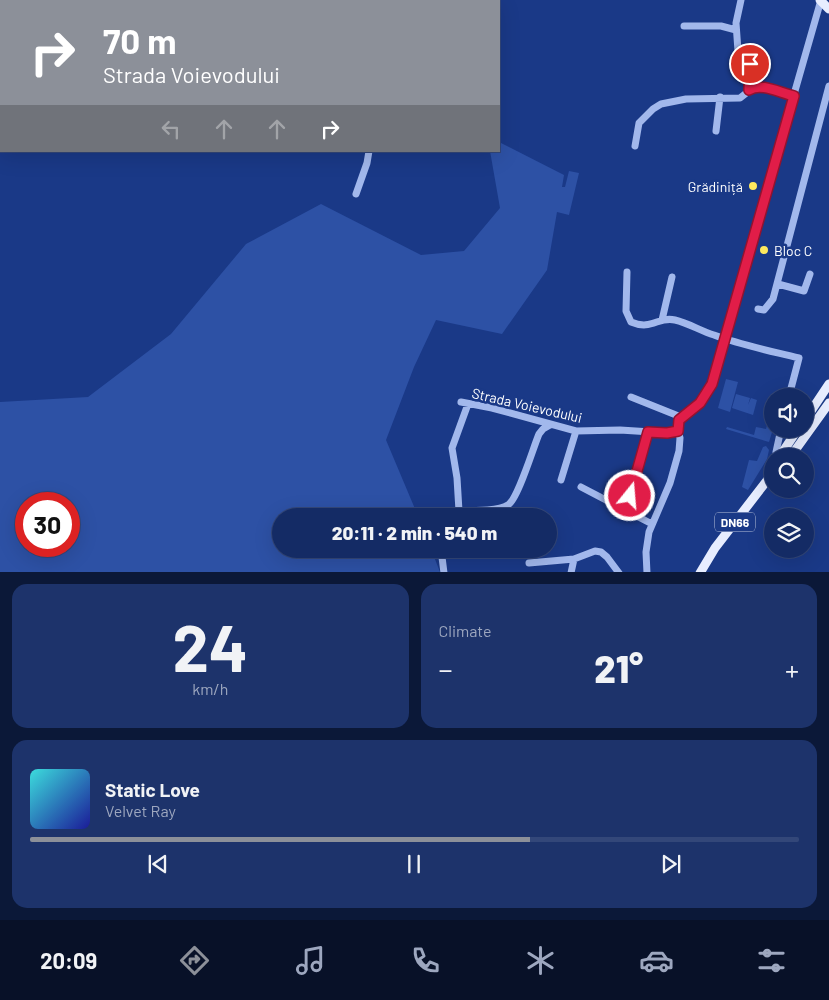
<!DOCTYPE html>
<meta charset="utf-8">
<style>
body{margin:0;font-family:Barlow,sans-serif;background:#1d336b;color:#f1f3f6;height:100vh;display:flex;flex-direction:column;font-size:19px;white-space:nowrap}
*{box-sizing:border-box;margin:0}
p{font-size:16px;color:#9da7bf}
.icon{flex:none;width:28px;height:28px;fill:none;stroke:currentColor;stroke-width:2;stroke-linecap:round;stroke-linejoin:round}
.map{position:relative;height:572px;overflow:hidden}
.side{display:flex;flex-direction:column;gap:12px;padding:12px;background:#0b1838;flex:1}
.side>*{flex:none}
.guide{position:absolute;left:0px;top:0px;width:500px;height:152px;box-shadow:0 5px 20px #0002,0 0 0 1px #334779;background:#8c9099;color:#fff;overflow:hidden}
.fabs{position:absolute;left:764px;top:388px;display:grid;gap:10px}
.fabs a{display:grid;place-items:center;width:50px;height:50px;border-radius:50%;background:#142b65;box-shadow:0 5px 20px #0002,0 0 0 1px #334779;font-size:25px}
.speed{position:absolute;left:15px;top:492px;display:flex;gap:10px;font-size:25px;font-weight:700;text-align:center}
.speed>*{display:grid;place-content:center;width:65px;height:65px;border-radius:50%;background:#142b65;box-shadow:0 5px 20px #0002,0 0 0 1px #334779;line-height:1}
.speed .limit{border:8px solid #d22;background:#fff;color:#111}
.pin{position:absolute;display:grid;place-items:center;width:42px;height:42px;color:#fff;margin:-21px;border:2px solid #fff;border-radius:50%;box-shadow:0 1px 5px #0007}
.me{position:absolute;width:55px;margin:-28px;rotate:17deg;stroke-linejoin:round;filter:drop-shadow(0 0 4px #0008)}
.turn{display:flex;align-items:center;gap:18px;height:105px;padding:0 20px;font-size:22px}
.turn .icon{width:65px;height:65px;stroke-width:2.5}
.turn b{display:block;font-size:35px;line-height:42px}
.lanes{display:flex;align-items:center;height:48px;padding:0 20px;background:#0003;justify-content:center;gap:25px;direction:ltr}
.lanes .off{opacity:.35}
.big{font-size:38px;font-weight:800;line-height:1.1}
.side .tile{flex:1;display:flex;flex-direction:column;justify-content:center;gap:8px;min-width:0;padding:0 18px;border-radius:15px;background:#1d336b}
.side .dial{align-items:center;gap:0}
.dial b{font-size:65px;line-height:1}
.song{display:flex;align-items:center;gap:15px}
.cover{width:60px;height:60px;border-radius:8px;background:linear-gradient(135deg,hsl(180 70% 55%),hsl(240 70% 35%))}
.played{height:5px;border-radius:2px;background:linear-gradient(90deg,#8c9099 65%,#334779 65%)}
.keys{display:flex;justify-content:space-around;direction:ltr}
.heat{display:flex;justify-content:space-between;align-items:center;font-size:28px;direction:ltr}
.side .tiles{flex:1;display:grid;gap:12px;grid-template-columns:1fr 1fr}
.tile:last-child{grid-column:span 2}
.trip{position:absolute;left:272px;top:508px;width:285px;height:50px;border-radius:25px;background:#142b65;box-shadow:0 5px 20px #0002,0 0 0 1px #334779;font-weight:800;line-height:50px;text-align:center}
.menu{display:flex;height:80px;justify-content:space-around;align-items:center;background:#081128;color:#9da7bf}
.menu .icon{width:35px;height:35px}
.menu .current{color:#8c9099}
.menu b{font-size:22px;color:#f1f3f6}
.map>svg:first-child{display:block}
</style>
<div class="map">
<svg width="829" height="573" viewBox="0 0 829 573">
<rect width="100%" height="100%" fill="#1a3987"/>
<path fill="#2d51a5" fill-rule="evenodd" d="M499,142L564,175L562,187H565L569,171L579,173L569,215L557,212L547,270L502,334L436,320L414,367L386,440L418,516H281V549H431L440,572H0V402L88,397L171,334L246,244L321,204L421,255L464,251L500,208L490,151H499ZM26,504H69V546H26Z
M726,379L738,382L730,412L718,408Z
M736,394L743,396L742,399L743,396L750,398L748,405L751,398L757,400L753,415L732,408Z
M772,407L773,429L769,442L726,429L727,427L754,435L756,427L766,429Z
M766,446L769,450L767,459L748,490L742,487L749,460L757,461L763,447Z"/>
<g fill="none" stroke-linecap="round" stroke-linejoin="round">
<path stroke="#a2b8ec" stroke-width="7" d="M741,0L736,23L738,51L750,64L749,90
M388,1L389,0
M451,1V0
M684,26H721L736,30
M0,95L1,94
M716,131L720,97
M635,146L639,123L653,109L661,104L686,99L740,98L754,87H760L794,96
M356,194L367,163L369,151
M627,272L626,311L631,322C652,331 658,316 675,320C688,323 701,331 714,335C741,345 771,351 799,358L789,396
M778,284L804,291L810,274
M758,309L764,310L773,299L829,86
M662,320L672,277
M631,397L681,417
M461,402L492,408L576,431L620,430L667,433L678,431
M777,456L776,452L781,429
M561,480L576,431
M581,487L652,524
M627,510L630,495L648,431
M459,511L457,478L452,448L468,404
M424,516L431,512C449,509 495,514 508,505C518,499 533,448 539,434L543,429L550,425
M438,549L442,557L444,573
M529,563L574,559L595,551L601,552L607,557L619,573
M571,573L574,559
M647,573L646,552L649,532L670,483L679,451L680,438L677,427L679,420L699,403L711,384L821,0"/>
<path stroke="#e7edff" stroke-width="9" d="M820,0L829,9
M805,420L829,384
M780,456L798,429
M791,456L829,403
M700,573L715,548L772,474"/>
</g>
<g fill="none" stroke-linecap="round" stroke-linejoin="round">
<g stroke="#92132f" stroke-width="12">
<path id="route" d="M630,496L648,432L667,433L678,431L679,420L700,403L712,384L794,96C780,93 761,82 749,90L750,64"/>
</g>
<use href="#route" stroke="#e11d48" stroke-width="9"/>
</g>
<g fill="#fee95e" stroke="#1a3987" stroke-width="2">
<circle cx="753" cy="186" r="5"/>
<circle cx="764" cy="250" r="5"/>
</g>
<g text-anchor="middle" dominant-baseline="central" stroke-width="5" stroke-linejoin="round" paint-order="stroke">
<rect fill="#1a3987" stroke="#bac4db" stroke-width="1" x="715" y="512.5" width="40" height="19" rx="4"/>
<g font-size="12" font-weight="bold" fill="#fff">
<text x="735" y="522">DN66</text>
</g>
<g font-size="14" fill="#fff" stroke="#1a3987" text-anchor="end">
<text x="743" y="186">Grădiniță</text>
<text x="774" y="250" text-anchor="start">Bloc C</text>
</g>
<g font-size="14" fill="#fff" stroke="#1a3987">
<text transform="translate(527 405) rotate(13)">Strada Voievodului</text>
</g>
</g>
</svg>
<div class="fabs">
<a><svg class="icon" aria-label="sound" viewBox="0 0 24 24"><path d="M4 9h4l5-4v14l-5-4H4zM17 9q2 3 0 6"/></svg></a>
<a><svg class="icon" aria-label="search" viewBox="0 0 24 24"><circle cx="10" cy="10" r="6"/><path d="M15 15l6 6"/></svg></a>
<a><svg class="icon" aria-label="layers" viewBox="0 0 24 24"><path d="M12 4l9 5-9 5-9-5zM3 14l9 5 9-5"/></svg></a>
</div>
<div class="speed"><div class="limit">30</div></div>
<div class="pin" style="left:750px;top:64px;background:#d93025"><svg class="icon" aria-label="arrive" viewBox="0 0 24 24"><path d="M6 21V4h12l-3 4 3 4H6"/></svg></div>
<svg class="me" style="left:630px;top:496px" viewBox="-20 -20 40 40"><circle r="17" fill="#e11d48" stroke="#fff" stroke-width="3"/><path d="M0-11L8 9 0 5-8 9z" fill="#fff"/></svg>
<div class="trip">20:11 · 2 min · 540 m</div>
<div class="guide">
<div class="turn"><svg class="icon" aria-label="right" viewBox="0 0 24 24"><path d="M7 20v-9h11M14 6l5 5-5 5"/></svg><div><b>70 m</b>Strada Voievodului</div></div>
<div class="lanes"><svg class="icon off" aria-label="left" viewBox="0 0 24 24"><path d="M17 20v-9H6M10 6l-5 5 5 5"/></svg><svg class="icon off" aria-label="ahead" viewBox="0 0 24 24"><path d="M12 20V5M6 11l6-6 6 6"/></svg><svg class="icon off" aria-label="ahead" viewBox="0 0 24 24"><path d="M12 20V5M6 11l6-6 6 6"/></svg><svg class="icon" aria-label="right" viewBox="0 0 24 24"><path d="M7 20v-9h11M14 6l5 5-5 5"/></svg></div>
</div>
</div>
<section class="side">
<div class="tiles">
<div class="tile dial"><b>24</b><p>km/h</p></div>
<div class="tile"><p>Climate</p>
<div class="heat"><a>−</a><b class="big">21°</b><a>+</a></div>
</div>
<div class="tile">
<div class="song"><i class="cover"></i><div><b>Static Love</b><p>Velvet Ray</p></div></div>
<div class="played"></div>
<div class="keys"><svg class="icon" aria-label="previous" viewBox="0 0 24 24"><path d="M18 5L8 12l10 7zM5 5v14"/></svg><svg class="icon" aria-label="pause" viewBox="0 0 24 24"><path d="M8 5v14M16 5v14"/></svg><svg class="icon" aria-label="next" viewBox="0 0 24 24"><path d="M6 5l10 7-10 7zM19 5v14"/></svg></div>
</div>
</div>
</section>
<nav class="menu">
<b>20:09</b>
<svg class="icon current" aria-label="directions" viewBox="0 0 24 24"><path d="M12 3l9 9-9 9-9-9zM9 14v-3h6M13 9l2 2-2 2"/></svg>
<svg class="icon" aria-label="music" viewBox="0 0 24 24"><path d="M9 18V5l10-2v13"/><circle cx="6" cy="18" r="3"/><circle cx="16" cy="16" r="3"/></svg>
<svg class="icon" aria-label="phone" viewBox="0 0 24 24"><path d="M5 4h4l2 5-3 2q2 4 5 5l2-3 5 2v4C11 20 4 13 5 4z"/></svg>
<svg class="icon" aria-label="climate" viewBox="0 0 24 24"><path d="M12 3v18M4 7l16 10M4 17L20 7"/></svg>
<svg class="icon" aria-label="car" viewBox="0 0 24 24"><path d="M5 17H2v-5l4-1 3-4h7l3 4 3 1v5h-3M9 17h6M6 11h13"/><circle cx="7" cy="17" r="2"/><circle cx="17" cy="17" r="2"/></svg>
<svg class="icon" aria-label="filters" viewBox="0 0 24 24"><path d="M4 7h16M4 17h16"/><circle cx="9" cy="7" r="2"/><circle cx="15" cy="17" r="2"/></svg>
</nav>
